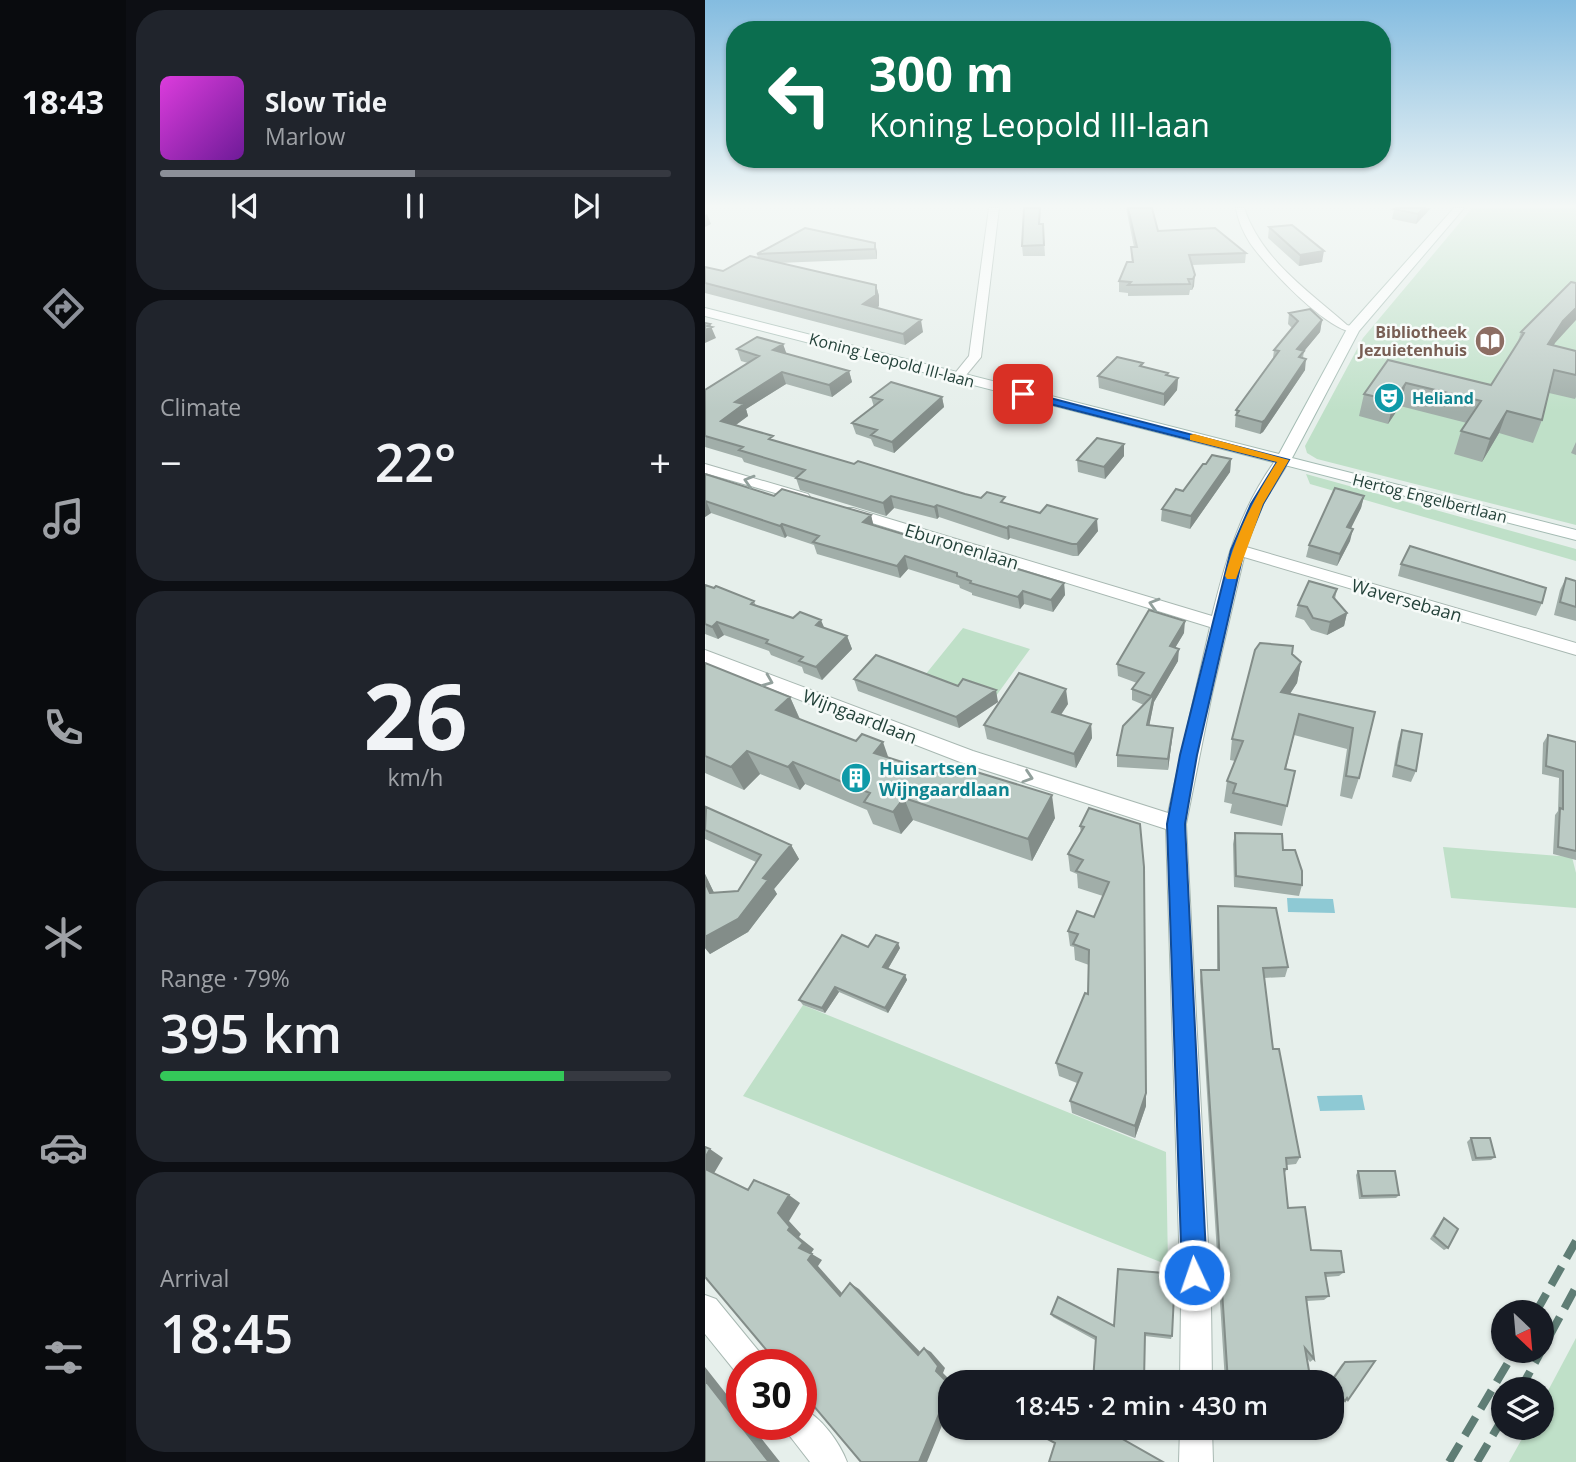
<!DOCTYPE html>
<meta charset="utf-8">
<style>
body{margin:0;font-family:"Open Sans",sans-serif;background:#20242c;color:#f1f3f6;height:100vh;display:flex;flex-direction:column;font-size:26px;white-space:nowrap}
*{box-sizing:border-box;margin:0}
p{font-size:23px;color:#9ea1a6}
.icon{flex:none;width:38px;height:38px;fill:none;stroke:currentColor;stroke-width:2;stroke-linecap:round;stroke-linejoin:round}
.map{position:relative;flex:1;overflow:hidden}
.panel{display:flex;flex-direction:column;gap:10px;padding:10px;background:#0d0f14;width:579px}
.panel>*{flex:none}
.guide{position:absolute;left:21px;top:21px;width:665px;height:147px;border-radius:28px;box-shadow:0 2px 5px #0004;background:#0b6e4f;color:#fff;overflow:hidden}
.needle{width:46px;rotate:154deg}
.buttons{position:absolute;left:786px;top:1300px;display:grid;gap:14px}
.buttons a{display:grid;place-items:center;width:63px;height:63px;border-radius:50%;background:#171b24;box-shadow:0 2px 5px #0004;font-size:35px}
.speed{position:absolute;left:21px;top:1349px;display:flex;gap:14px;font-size:35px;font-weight:700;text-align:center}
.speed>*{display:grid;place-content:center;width:91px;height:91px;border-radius:50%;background:#171b24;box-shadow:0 2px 5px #0004;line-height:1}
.speed .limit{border:10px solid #d22;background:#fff;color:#111}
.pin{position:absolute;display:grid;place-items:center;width:60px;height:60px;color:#fff;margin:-30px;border-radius:14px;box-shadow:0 4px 10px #0006}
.me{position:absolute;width:77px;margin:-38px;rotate:357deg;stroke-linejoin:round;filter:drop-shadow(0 0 5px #0008)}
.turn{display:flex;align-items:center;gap:24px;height:147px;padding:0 28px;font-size:32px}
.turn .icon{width:91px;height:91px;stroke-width:2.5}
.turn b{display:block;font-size:49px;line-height:60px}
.big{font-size:52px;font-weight:600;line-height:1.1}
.panel .widget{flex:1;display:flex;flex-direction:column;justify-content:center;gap:10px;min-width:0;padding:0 24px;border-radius:28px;background:#20242c}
.panel .dial{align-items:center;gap:0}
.dial b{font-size:91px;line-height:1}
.song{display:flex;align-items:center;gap:21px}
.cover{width:84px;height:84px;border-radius:10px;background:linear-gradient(135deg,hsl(300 70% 55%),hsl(280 70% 35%))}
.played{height:7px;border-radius:4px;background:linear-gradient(90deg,#8c9099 50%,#363941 50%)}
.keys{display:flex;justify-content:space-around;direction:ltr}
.heat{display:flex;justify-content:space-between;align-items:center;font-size:38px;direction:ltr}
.charge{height:10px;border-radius:5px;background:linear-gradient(90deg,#34c759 79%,#363941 0)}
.trip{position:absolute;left:233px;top:1370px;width:406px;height:70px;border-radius:28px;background:#171b24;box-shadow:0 2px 5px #0004;font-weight:600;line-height:70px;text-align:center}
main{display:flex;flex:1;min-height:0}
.tab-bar{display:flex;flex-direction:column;width:126px;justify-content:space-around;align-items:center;background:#090b0e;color:#9ea1a6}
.tab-bar .icon{width:49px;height:49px}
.tab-bar .on{color:#8c9099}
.tab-bar b{font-size:32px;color:#f1f3f6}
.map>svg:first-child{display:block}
</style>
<main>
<nav class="tab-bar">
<b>18:43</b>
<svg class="icon on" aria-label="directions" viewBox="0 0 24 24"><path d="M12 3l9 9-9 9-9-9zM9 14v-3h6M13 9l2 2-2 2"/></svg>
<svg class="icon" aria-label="music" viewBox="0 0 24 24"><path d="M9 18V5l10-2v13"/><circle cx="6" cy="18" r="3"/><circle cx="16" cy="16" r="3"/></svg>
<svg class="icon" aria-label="phone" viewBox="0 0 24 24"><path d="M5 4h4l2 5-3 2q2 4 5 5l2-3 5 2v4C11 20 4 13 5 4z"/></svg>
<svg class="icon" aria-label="climate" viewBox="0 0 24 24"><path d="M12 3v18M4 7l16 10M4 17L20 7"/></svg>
<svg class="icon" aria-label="car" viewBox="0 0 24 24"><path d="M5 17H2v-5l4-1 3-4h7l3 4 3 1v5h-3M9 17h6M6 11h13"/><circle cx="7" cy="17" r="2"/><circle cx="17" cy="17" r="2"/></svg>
<svg class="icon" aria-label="filters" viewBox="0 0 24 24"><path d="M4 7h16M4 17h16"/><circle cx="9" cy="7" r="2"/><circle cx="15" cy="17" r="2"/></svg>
</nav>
<section class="panel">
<div class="widget">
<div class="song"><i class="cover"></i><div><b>Slow Tide</b><p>Marlow</p></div></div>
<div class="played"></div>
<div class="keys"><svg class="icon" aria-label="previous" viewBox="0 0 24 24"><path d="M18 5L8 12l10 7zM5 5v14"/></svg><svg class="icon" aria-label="pause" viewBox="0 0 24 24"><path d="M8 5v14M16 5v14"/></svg><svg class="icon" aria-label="next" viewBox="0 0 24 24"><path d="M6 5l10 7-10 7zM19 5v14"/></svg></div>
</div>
<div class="widget"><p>Climate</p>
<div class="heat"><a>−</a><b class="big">22°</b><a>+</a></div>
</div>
<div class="widget dial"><b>26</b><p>km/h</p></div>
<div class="widget"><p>Range · 79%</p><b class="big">395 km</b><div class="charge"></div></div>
<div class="widget"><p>Arrival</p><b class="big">18:45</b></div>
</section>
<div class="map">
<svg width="871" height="1462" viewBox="0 0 871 1462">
<rect width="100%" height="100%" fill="#e6efeb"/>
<path fill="#bfe0c8" d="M767,208H871V525L612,459L602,453L600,446L658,338Z
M601,474L871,549V561L605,484Z
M258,628L325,649L291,696L195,706Z
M738,847L867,857L871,873V908L746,898Z
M98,1005L461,1152L463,1265L38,1096Z
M871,1338V1462H804L823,1428H836L837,1402Z"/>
<path fill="#8ec9d4" d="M582,898L628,899L630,913L583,912Z
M657,1095L660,1110L615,1111L612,1096Z"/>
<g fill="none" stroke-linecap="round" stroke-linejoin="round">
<g stroke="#a8b8b2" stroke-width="2">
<path id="street" d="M284,208H294L276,357L257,380L253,381L247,377L264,356Z
M531,208H539C557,260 602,290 642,325L652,328V332C626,336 560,265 545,243C538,232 533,220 531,208Z
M578,456L585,460L559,502L541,547L871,643V655L539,557L507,694L481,824L506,1302L507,1382H475L476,1302L461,829L255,762L0,663V650L268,751L463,813L505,627L138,514L135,511L138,508H148L507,616C521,558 537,505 573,457Z
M0,464L103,494L105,497L98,501L0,473Z
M0,1295L11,1299L56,1354L61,1365H37V1377L34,1376L0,1334Z
M96,1408C116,1416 135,1443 142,1462H105L84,1435L79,1424H96Z
M475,1428H507L508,1462H474Z"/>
</g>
<g stroke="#a4bbb3" stroke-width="2">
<path id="secondary" d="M749,208H759L654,331L587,458L871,530V540L0,316V308L574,454L643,327Z"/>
</g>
<use href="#street" fill="#fff" fill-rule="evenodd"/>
<use href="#secondary" fill="#fff" fill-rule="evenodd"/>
<path stroke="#5f7d75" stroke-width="8" stroke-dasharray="21 10" stroke-linecap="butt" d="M831,1312L871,1241
M815,1390L871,1287
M744,1462L810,1351
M772,1462L798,1418"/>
</g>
<path fill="#a1aea9" d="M421,208H447L453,231L541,253L540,263L487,265L489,286L487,290H485L484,295L423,296V293L414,292V281L427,262L426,247H429Z
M691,208H726L711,224L687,219L689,209Z
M335,224H338L340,256H318L317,246Z
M564,227L617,262L594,266L563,238Z
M170,243L172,252V259L73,263L171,285L174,296V306L172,308L218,332L200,345L0,293V267L18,271L53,258L52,254Z
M584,313L617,320L615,332L599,351L598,358L600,370L558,432L555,434L530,427L531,410L568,358L569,350L587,328L583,324Z
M816,332L850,343L848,346L871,351V397L870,399L844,393L837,420L828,443L794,433L777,462L749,454L756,431L762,423L695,406L683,424L654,416L659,394L683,360L786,385L812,344Z
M78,344L81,354L144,371L147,382L127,397L81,384L41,409L43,416L31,425L70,441L149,464L260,494L300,503L393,531L373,556H368L305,538L303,540L234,517L232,519L189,508L181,516L95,490L91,478L39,462L37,458L0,447V390L43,363L36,361L32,349Z
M438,367L463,373V376L473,378L472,390L459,406L394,388L393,376Z
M166,397H237L239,407L189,453L169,446L166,439L151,434L147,423L169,407Z
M871,442V455L866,453Z
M419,456L400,479L373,472L372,460Z
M526,459L525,472L485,529L456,521L457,509L478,491L501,464Z
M0,474L69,496L166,515L168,525L359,583L360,595L348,612L319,604L315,609L267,595V593L255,588L254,585L203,569L195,578L112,554L109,545L82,536L80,538L6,513L0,517Z
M659,496L656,508L646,528L645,541L632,566L601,557L604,545Z
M696,564L837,603L831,616L693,576Z
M861,578L871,581V621L849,615L855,590Z
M0,585L49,601L51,606L142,636L147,649L117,680L99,673L97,667L66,655L64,651L19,635L13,639L0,634Z
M632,589L630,599L642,613L639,626L622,635L606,630L599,620L590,617L593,605Z
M479,633L470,648L473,661L449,702L444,726L468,728L467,739L463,770L412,767V755L439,705L427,700V689L432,683L413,676L412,664Z
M587,654L596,662L592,683L585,694L670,712L654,778L647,799L635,796L642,749L589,735L581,769L590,771L577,826L525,813L527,804L519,802L522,781L530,761L525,760L527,739Z
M0,663L85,697L95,719L183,757L350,818L327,861L208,820L196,834L168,824L162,810L100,784L95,790L55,774L39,790L0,773Z
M149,679L253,686L293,702L254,728L153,691Z
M363,704L356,715L386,724L387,738L371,768L282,739L279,725Z
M697,730L711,771L706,782L687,777L693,742Z
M843,735L871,742V860L848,854L850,815L853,811L854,778L837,774L838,743Z
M0,808L86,845L94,859L69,889L72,894L43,932L5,954L0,948V874L9,893L33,891L51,862L0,839Z
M435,824L441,1106L430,1138L367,1113L365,1101L372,1083L354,1076L351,1063L383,994L384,965L370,960L369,947L365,946L363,931L389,917L398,896L373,888L372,874L365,871L363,854L376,833L375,826Z
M530,833L578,850L597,885L594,896L529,887L528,844Z
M513,906L583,967L580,977L559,978L568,1049L595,1157L591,1164L582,1165V1169L579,1174L583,1208L606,1250L639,1272L634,1276L621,1277L624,1296L619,1300L602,1301L609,1359L605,1362L602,1358L606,1382H520L495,981L496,970H512V917Z
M163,947L195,948L183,969L200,975L202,980L183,1013L134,992L120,1013L98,1005L94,1000Z
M766,1138L790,1157L786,1160L767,1161L762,1142Z
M653,1171L694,1195L691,1198L654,1199L651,1175Z
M739,1218L743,1248L739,1250L725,1239L736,1221Z
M346,1314L409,1326L467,1336L466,1339L440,1336L390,1340L348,1317Z
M640,1362L643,1400L637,1402L626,1389V1382H624L637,1364Z"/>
<path fill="#838d89" d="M719,208H726L711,224L713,214Z
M2,214L6,224L0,227V215Z
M170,243L172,252V259L170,249Z
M619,251L617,262L594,266L595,255Z
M490,275L489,286L487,290L488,279Z
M171,285L174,296V306L161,315L158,304Z
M871,308V320L850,343L835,367L843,344L858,321Z
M216,320L218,332L200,345L198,334Z
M617,320L615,332L591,361L592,349Z
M5,324L11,338L0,343V330L2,326Z
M78,344L82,355L68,350Z
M601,359L600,370L558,432L555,434L557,422Z
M144,371L147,382L127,397L124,385Z
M77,372L81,384L41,409L43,416L21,432L16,421L30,402Z
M473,378L472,390L459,406V394Z
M701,383L695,406L683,424L689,401Z
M237,397L239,407L189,453L187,442Z
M802,411L794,433L777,462L785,439Z
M419,444V456L400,479L399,467Z
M526,459L525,472L485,529L486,516Z
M186,496L189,508L181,516L178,503Z
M659,496L656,508L640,540L642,527Z
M1,500L6,513L0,517V501Z
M232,505L234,517L232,519L229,507Z
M166,515L169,527L158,522Z
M392,519L393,531L373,556L372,544Z
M77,524L82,536L80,538L75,526Z
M304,526L305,538L303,540L302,528Z
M648,529L645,541L632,566L635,554Z
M200,556L203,569L195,578L192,566Z
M359,583L360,595L348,612L346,600Z
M318,591L319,604L315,609L313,597Z
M642,613L639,626L622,635L625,622Z
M116,620L121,632L111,625Z
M480,621L479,633L464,658L465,646Z
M12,622L19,635L13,639L7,627Z
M142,636L147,649L117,680L111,667Z
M474,649L473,661L449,702L442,737L446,696Z
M596,662L592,683L572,713L576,692Z
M361,689L363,704L348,726L347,712Z
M291,690L293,702L254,728L251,717Z
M85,697L95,720L71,710Z
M386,724L387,738L371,768L369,754Z
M468,728L467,739L463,770V759Z
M178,742L186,765L169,753Z
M42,751L55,774L39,790L26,767Z
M88,762L100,784L95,790L83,767Z
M347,795L350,818L327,861L323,839Z
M199,798L208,820L196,834L188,812Z
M86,845L94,859L69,889L72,894L43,932L5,954L0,948V937L58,878Z
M0,874L16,907L5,893L0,882Z
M193,943L195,948L181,972L178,967Z
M200,975L202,980L183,1013L180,1008Z
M130,987L134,992L120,1013L117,1008Z
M441,1093V1106L430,1138V1126Z
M5,1149L18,1158L8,1175L0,1170V1158Z
M84,1195L95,1203L84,1221L96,1234L94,1237L109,1249L105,1255L94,1248L73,1213Z
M107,1254L117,1260L113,1266L144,1301L135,1296L103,1260Z
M145,1283L154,1289L221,1358L213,1355Z
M219,1348L226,1352L240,1368L238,1373L247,1382H245V1385L231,1371Z
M0,1367L37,1414V1424H45L75,1462H64L0,1380Z
M245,1388V1406L222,1462H214Z"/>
<path fill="#bbcac4" stroke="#838d89" stroke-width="2" d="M319,208H335L334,224H338L339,245L317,246Z
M423,208H447L453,231L510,228L541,253L484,255L490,275L488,279H483L485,284L423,285L426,282L414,281L422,262H428L426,247H432Z
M691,208H719L713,214L689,209Z
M587,225L619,251L595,255L564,227Z
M100,228L170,243V249L52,254Z
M45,256L171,285V295L158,304L216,320L198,334L0,283V267L18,271Z
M866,282L871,283V308L858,321L843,344L871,351V375L849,370L837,420L802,411L785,439L756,431L776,401L701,383L689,401L659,394L683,360L786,385L819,333L816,332Z
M605,309L617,320L592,349L599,351L594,357L601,359L560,420L557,422L531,415L534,411L531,410L574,351L569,350L593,321L584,313Z
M0,323L5,324L2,326L7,327L0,330Z
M52,337L78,344L68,350L144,371L124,385L77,372L30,402L39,404L16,421L68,436L64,439L149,464L153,461L260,494L276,498L282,492L300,497L296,502L335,513L342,505L392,519L372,544H367L304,526L302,528L232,505L229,507L186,496L178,503L91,478L100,470L34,450L38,447L0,436V390L54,356L32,349Z
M412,357L438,363L435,366L463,373L461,375L473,378L459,394L393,376Z
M186,382L237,397L187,442L166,435L172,430L147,423L177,400L166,397Z
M392,438L419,444L399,467L372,460Z
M507,455L526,459L486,516L457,509L471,489L478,491L498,464H501Z
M0,474L69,496L77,489L166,515L158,522L359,583L346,600L318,591L313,597L265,583L266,581L252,576V573L200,556L192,566L108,542L114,536L77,524L75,526L0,501Z
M630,488L659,496L642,527L648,529L635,554L604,545Z
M705,546L841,588L837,603L696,564Z
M861,578L871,581V607L855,602Z
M604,581L632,589L628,597L642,613L625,622L608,618L602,607L593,605Z
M0,585L9,588L11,586L49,601L46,604L88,618L95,612L116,620L111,625L142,636L111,667L94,661L98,657L61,643L63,640L12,622L7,627L0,624Z
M444,610L480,621L465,646L474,649L446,696L427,689L439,673L412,664Z
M555,643L588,646L587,654L596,662L576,692L670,712L654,778L641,776L648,728L594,714L580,769L590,771L582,806L528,793L531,784L522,781L538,741L527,739L550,650Z
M171,655L253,686L258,679L291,690L251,717L149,679Z
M0,663L85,697L71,710L151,741L157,734L178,742L169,753L238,775L245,764L347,795L323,839L199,798L188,812L159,802L165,793L88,762L83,767L42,751L26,767L0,756Z
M314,673L361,689L347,712L386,724L369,754L279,725Z
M449,694L442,725L468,728L463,759L412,755L418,726Z
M697,730L717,734L711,771L691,765Z
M843,735L871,742V851L853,847L855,808L858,809V771L841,766Z
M1,807L86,845L58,878L63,880L33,919L0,937V882L5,893L33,891L56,855L0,830Z
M384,808L435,824L439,867L441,1093L430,1126L365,1101L377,1073L351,1063L380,993L383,994L384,950L368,944L373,934L363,931L372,911L389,917L404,882L371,871L378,860L363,854L379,827L375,826Z
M530,833L577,834L578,850H590L597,871V885L531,876Z
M513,906L571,908L583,967L558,968L568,1049H574L595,1157L581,1158L582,1169H579L583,1208L600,1207L606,1250L636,1251L639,1272L620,1273L624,1296L601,1297L609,1359L600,1348L606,1382H523L496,970H514Z
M137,935L163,947L171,935L193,943L178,967L200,975L180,1008L130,987L117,1008L94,1000Z
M766,1138H785L790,1157L771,1158Z
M0,1147L5,1149L0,1158Z
M0,1169L43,1190L49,1180L84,1195L73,1213L85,1227L83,1230L98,1243L94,1248L107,1254L103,1260L135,1296L145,1283L213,1355L219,1348L233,1366L231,1371L245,1385V1388L214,1462H156L96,1391V1365H74L0,1277Z
M653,1171H690L694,1195L657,1196Z
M739,1218L753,1229L743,1248L729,1236Z
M413,1269L470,1274L467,1336L440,1333L439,1382H388L391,1337L346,1314L353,1297L409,1326Z
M670,1361L643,1400L642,1398L640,1401L626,1385V1382L640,1362Z
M0,1380L64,1462H0Z
M340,1428H398L458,1462H344L350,1443L337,1436Z"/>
<defs><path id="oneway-chevron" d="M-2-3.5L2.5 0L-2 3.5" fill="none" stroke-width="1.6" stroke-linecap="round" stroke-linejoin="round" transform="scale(1.75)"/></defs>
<g stroke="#92a09c">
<use href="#oneway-chevron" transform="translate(44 481) rotate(-163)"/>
<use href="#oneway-chevron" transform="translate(449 604) rotate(-163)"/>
<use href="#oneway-chevron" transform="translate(63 681) rotate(22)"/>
<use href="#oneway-chevron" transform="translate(323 777) rotate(18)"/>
</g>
<linearGradient id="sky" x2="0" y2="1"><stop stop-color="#84bce0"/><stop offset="0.5" stop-color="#f4f8f6"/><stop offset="1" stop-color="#f4f8f6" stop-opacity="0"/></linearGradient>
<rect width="871" height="412" fill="url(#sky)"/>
<path fill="#1a73e8" stroke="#114b97" stroke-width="2" d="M318,391L584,460L558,504L539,550L492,755L480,824L502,1275L498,1283L489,1287L481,1283L477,1275L462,824L475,755L526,550L546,504L572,462L314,396L312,394Z"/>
<path fill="#f59e0b" d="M489,434L584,460L558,504L531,579H522L520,576C531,534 549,498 572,462L485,440V435Z"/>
<defs>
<g id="library-disc" transform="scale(1.575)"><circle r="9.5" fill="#8d6e63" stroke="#f7fbf9"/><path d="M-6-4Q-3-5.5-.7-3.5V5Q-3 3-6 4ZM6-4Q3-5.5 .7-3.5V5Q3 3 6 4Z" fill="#fff"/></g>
<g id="theatre-disc" transform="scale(1.575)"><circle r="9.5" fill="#0f9aa8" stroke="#f7fbf9"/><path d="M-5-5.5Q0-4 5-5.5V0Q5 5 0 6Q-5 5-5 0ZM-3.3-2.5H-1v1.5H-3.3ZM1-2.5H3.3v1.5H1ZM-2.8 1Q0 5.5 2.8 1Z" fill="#fff"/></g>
<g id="building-disc" transform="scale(1.575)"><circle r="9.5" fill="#0f9aa8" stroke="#f7fbf9"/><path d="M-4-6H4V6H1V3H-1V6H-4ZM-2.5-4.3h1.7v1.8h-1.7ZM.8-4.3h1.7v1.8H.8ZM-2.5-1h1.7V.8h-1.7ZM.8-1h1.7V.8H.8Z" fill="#fff"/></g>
</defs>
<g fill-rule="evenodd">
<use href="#library-disc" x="785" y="341"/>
<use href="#theatre-disc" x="684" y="398"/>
<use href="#building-disc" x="151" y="778"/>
</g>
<g text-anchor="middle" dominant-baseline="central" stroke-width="5" stroke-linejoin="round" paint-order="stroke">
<g font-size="16" font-weight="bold" fill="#785e54" stroke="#f7fbf9" text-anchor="end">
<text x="762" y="332">Bibliotheek<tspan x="762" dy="18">Jezuietenhuis</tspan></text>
</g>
<g font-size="16" fill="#24423a" stroke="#f7fbf9">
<text transform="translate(187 360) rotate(15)">Koning Leopold III-laan</text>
<text transform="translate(725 498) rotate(14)">Hertog Engelbertlaan</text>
</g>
<g font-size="16" font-weight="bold" fill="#0d838f" stroke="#f7fbf9" text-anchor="start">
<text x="707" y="398">Heliand</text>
</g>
<g font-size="18" fill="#24423a" stroke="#f7fbf9">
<text transform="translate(257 546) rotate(17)">Eburonenlaan</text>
<text transform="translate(702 600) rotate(16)">Waversebaan</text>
<text transform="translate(155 716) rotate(21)">Wijngaardlaan</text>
</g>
<g font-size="18" font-weight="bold" fill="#0d838f" stroke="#f7fbf9" text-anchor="start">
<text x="174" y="768">Huisartsen<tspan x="174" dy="21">Wijngaardlaan</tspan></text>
</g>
</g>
</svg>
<div class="buttons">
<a><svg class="needle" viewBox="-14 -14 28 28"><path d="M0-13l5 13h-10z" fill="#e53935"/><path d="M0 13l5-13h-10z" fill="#9ea1a6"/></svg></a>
<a><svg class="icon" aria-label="layers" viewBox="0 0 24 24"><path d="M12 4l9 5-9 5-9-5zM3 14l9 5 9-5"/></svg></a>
</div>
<div class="speed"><div class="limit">30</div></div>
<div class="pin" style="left:318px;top:394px;background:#d93025"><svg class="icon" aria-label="arrive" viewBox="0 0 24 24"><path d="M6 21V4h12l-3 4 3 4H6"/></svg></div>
<svg class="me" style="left:489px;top:1275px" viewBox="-20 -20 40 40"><circle r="17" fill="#1a73e8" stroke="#fff" stroke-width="3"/><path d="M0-11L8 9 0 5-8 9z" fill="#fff"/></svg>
<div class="trip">18:45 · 2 min · 430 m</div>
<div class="guide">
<div class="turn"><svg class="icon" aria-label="left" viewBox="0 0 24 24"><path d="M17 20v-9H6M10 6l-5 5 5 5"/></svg><div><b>300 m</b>Koning Leopold III-laan</div></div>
</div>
</div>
</main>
